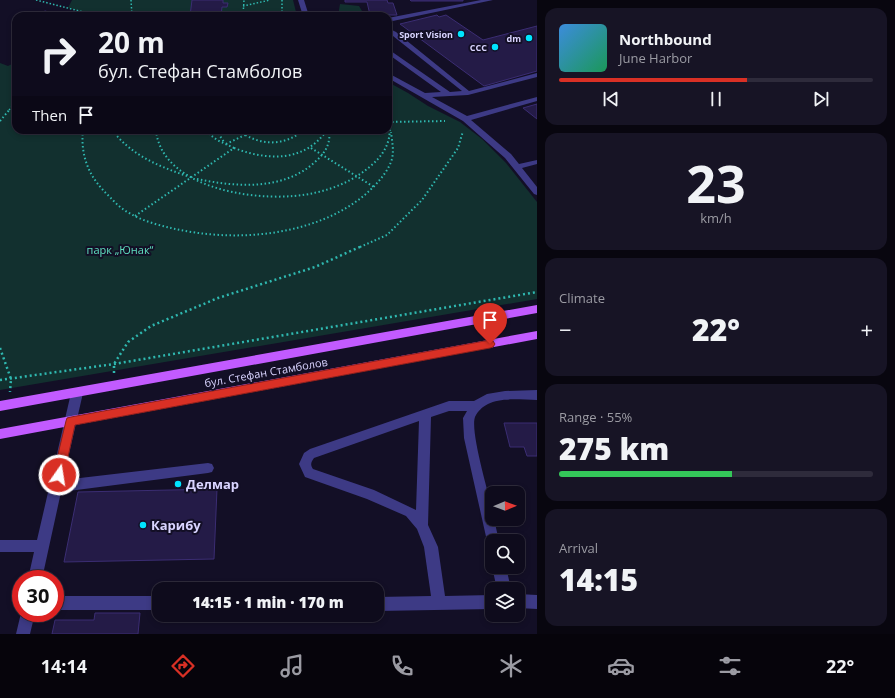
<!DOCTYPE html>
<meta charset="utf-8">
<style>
body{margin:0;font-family:"Open Sans",sans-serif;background:#171425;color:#f1f3f6;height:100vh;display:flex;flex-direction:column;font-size:15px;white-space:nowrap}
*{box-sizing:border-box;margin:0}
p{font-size:13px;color:#9b9ba3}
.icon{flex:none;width:22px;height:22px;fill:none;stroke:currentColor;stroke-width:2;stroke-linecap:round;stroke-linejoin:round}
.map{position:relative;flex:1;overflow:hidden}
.sheet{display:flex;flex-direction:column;gap:8px;padding:8px;background:#08060f;width:358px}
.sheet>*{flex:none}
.guide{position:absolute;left:12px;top:12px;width:380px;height:122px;border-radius:12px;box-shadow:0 2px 6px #0003,0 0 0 1px #2e2b3b;background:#0e0b1c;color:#f1f3f6;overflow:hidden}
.needle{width:26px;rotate:89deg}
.tools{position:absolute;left:485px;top:486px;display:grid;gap:8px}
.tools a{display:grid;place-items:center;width:40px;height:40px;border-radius:8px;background:#0e0b1c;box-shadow:0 2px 6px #0003,0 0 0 1px #2e2b3b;font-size:20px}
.speed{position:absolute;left:12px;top:570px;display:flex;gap:8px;font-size:20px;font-weight:700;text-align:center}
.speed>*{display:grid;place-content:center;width:52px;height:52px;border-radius:50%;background:#0e0b1c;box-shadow:0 2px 6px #0003,0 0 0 1px #2e2b3b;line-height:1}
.speed .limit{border:6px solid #d22;background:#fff;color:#111}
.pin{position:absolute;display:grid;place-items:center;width:34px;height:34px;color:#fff;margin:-41px -17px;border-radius:50% 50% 50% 0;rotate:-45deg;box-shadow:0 0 4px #0007}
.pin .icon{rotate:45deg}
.me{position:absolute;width:44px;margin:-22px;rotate:13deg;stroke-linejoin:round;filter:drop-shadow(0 0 3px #0008)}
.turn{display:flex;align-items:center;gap:14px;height:84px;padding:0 20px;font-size:18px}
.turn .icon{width:52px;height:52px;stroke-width:2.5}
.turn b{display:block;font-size:28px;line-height:34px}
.then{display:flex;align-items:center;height:38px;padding:0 20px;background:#0003;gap:8px;font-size:15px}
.big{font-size:30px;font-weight:800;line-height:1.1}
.sheet .card{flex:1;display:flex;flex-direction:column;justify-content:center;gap:6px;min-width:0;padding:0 14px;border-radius:12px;background:#171425}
.sheet .dial{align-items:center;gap:0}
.dial b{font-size:52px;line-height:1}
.song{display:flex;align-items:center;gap:12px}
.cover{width:48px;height:48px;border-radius:6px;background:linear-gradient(135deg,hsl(210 70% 55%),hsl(150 70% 35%))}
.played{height:4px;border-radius:2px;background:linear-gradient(90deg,#d93025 60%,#2e2b3b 60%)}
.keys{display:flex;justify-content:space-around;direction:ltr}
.heat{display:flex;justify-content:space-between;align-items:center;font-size:22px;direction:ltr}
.charge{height:6px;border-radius:3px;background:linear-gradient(90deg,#34c759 55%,#2e2b3b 0)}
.trip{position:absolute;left:152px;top:582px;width:232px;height:40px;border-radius:12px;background:#0e0b1c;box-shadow:0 2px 6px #0003,0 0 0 1px #2e2b3b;font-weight:800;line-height:40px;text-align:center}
.dock{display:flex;height:64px;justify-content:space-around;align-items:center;background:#06040b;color:#9b9ba3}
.dock .icon{width:28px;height:28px}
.dock .on{color:#d93025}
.dock b{font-size:18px;color:#f1f3f6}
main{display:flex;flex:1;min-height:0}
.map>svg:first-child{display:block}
</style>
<main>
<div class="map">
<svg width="537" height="634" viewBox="0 0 537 634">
<rect width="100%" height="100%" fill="#130f26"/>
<path fill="#12302f" d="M72,0H293L297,16H97L68,8Z
M340,4L359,6L365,16H338Z
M16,62V130H388V82L408,93L428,106L460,122L482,139L506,163L537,202V299L0,390V63L8,66Z"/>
<path fill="#241b47" stroke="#3b2d73" d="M192,0H223V3H228L227,7H222L221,16H190Z
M345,0H387L388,3H393L397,15H370L367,2H345Z
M410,0H463V1H411Z
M45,11L56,14L52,16H36Z
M437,15L439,17L446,15L483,40L537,26V71L484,86L400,24Z
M537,104V119L523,108Z
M504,423H537V456H527L524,447H510Z
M217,489L214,559L64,562L78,492Z
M95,613H140L138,634H52L55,620H94Z"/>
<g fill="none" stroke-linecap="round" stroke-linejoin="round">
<path stroke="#2fb8b0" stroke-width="1.5" stroke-dasharray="1.5 2" stroke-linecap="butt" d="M36,0L99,16
M131,0L132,16
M282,0V16
M243,6L270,0
M243,16L244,0
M9,110L16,102"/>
<path stroke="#2fb8b0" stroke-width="2" stroke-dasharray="1.5 2.5" stroke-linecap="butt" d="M0,121L10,109
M388,122L445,121
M83,130C80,157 90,179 110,197C116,204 123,210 131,214C143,221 158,225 171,228C234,243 316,237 367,193C377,184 388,172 392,159C394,150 392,141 391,132
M112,130C131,155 158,166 187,176
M156,130C162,192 267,204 314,193C337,188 356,179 373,164C387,151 393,136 388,118
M216,130L224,142
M239,130C257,146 285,147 303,130
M226,144L245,135
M234,148C268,161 305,162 327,130
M311,148L374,187
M197,179C236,187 283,191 315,162C325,153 331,144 329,130
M135,216L234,148L217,140L204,130
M360,247L387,235L422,200L458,148L463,131"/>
<path stroke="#2fb8b0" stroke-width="2.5" stroke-dasharray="2 3" stroke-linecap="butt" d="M0,348L11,379L10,392
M114,373V364L128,342L151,326L218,298L315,267L362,246
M0,380L114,364L537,292"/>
<path fill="#3d3a85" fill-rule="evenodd" d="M298,0H304L309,16H303Z
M481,0H493L388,22V18Z
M388,28L396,32L469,91L537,73V77L468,95L432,97L467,116L537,97V101L471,120L511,154L519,164L537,160V164L522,168L537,187V195L534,194L505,158L463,121L388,78V73L425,93L441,92L388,54V49L450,92L462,91L388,32Z
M77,388L81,390L83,393L63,480L208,463L212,464L214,468L212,472L208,473L61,492L42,579H28L34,552H0V540H37L71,393L73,390Z
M537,390V400C522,400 501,397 488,404C482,407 478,411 475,417C470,431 488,491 492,508V519H494L499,541H492V547L488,546L487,541L464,438L463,418L467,411H449L431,417L428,525L438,547L445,596L492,595V609L377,611V597L431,596L424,547L417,529L406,516L367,499L305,477L299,464L304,453L310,449L449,401H474L487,394L505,391ZM419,421L416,510L374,490L313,469C310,465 311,462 314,458Z
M492,567H506L511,589H497Z
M518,594L537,595V609L518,608Z
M55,596H159V610H55Z
M21,613H35L30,634H16Z"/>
<path fill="#c25bff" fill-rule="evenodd" d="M537,305V313L0,411V401Z
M537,331V339L0,439V429Z"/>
</g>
<path fill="#d93025" stroke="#8d1f18" d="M490,340L493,341L495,344L493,347L490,348L75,425L64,475L63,479L59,480L55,479L53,475L66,421L67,418L71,417Z"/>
<g fill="#00e5ff" stroke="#130f26" stroke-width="1.5">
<circle cx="461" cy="34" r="4"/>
<circle cx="529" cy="38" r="4"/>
<circle cx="495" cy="47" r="4"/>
<circle cx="178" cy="484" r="4"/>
<circle cx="143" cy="525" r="4"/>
</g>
<g text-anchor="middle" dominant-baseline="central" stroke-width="4" stroke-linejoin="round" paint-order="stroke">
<g font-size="9" font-weight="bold" fill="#d9d4ff" stroke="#130f26" text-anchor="end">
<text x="453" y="34">Sport Vision</text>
<text x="521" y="38">dm</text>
<text x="487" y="47">CCC</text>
</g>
<g font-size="11" fill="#5fe0c0" stroke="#130f26">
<text x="120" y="249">парк „Юнак“</text>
</g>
<g font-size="11" fill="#d9d4ff" stroke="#130f26">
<text transform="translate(266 372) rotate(-10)">бул. Стефан Стамболов</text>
</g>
<g font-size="13" font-weight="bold" fill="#d9d4ff" stroke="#130f26" text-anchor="start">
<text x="186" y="484">Делмар</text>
<text x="151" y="525">Карибу</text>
</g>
</g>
</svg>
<div class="tools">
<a><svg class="needle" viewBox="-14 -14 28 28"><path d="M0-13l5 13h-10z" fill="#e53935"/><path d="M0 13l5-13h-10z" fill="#9b9ba3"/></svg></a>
<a><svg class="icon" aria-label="search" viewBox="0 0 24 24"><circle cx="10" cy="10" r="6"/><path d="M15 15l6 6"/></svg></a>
<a><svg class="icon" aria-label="layers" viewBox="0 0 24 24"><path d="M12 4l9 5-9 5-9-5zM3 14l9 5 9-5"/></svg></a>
</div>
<div class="speed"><div class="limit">30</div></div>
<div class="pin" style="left:490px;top:344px;background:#d93025"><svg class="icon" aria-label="arrive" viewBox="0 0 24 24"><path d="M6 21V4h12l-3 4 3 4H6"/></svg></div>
<svg class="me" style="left:59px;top:475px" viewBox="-20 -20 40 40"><circle r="17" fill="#d93025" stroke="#fff" stroke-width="3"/><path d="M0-11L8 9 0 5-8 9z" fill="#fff"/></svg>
<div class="trip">14:15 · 1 min · 170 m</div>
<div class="guide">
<div class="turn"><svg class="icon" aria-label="right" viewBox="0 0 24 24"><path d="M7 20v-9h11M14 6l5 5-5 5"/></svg><div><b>20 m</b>бул. Стефан Стамболов</div></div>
<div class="then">Then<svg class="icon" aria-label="arrive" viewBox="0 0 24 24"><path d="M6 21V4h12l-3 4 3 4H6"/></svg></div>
</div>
</div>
<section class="sheet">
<div class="card">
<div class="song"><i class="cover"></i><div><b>Northbound</b><p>June Harbor</p></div></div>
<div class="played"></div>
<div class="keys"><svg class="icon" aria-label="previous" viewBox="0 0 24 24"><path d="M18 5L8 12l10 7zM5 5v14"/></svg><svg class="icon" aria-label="pause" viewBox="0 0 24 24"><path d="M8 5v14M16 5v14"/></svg><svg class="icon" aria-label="next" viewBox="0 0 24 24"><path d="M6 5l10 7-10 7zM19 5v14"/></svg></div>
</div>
<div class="card dial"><b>23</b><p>km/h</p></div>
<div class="card"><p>Climate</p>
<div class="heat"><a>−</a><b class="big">22°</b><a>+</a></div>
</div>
<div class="card"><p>Range · 55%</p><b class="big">275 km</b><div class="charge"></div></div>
<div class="card"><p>Arrival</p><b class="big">14:15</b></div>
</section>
</main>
<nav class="dock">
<b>14:14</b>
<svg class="icon on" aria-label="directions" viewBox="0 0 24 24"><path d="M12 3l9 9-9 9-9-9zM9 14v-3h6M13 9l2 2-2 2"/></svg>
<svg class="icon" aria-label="music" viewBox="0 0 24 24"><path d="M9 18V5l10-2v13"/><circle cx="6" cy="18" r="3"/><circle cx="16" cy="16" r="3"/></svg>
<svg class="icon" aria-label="phone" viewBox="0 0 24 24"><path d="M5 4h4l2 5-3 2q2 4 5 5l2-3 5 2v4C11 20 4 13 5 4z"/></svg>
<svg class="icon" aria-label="climate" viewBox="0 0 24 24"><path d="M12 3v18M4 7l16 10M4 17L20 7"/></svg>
<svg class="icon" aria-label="car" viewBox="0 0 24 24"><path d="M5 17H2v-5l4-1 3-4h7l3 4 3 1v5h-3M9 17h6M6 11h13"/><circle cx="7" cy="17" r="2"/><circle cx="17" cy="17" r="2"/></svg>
<svg class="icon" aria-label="filters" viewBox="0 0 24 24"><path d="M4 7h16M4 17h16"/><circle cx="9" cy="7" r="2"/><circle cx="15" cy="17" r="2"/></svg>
<b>22°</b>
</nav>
